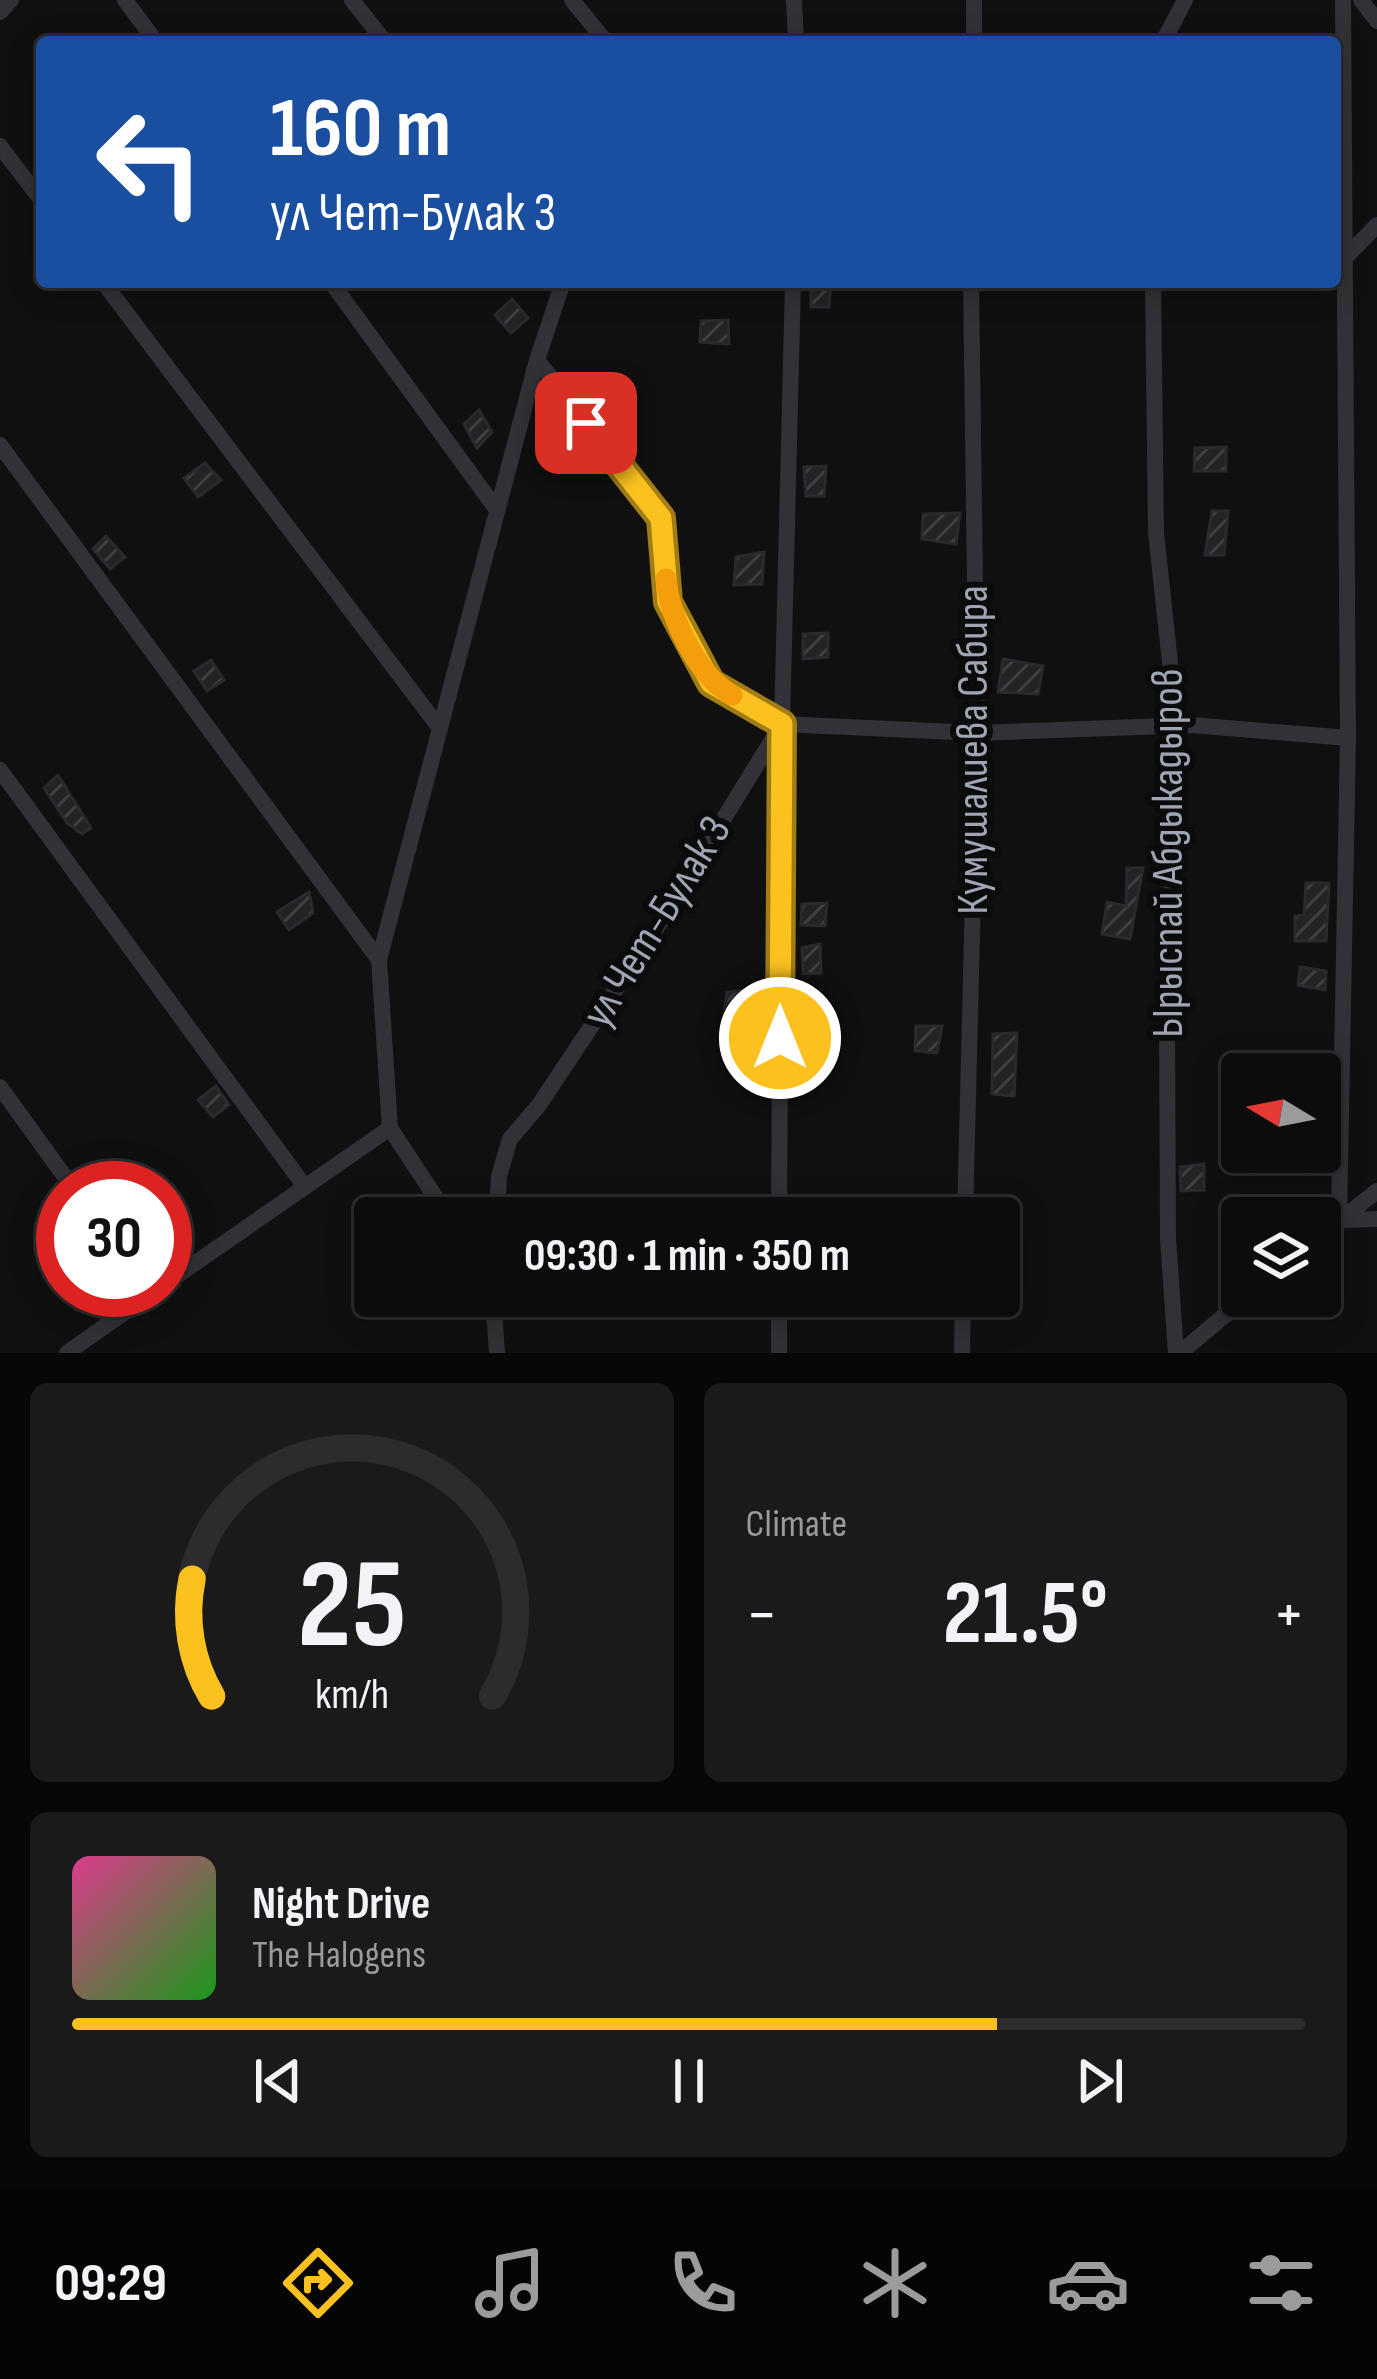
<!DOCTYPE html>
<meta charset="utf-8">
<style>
body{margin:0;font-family:"Sofia Sans Condensed",sans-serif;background:#1a1a1b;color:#f1f3f6;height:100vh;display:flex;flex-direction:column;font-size:45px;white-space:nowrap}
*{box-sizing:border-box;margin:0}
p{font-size:39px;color:#9a9b9d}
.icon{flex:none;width:66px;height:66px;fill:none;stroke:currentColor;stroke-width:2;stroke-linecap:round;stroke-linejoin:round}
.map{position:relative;height:1353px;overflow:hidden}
.details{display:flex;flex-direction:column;gap:30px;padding:30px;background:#070707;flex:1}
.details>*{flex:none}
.hud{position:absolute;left:36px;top:36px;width:1305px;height:252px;border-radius:12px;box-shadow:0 6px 30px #0003,0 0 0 3px #2c2c2e;background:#1a4fa0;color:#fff;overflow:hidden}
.needle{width:78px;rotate:280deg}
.fabs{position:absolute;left:1221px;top:1053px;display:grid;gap:24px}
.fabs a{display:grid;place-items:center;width:120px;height:120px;border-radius:12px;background:#0c0c0d;box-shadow:0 6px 30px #0003,0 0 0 3px #2c2c2e;font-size:60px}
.speed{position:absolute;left:36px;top:1161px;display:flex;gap:24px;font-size:60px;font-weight:700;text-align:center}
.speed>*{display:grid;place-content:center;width:156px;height:156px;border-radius:50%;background:#0c0c0d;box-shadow:0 6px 30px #0003,0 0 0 3px #2c2c2e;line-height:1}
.speed .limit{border:18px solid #d22;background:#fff;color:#111}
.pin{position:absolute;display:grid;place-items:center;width:102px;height:102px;color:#fff;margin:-51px;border-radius:24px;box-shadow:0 6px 18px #0006}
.me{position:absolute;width:132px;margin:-66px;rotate:0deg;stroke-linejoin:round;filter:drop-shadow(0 0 9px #0008)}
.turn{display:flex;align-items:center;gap:42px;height:252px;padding:0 36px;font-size:54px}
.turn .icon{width:156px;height:156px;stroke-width:2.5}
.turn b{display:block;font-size:84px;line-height:102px}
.big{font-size:90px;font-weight:700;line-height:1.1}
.details .widget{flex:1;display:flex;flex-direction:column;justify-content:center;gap:18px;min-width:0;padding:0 42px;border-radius:18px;background:#1a1a1b}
.details .dial{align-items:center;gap:0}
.dial svg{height:312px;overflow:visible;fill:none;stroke:#2c2c2e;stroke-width:7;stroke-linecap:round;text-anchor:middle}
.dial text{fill:#f1f3f6;stroke:none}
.song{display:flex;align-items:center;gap:36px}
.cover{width:144px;height:144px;border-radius:18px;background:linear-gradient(135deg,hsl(330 70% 55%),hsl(120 70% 35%))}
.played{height:12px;border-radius:6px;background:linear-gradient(90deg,#fac11f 75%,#2c2c2e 75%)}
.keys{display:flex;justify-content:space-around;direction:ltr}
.heat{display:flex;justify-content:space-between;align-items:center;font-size:66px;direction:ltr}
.details .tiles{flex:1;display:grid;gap:30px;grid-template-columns:1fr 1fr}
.widget:last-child{grid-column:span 2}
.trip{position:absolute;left:354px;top:1197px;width:666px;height:120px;border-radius:12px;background:#0c0c0d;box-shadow:0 6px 30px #0003,0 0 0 3px #2c2c2e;font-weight:700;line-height:120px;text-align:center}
.tabs{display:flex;height:192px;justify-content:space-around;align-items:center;background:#050505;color:#9a9b9d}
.tabs .icon{width:84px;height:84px}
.tabs .active{color:#fac11f}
.tabs b{font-size:54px;color:#f1f3f6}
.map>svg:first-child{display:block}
</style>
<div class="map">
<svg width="1377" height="1353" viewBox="0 0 1377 1353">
<defs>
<pattern id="building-hatch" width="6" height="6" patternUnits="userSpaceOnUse" patternTransform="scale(3)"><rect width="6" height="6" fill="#232326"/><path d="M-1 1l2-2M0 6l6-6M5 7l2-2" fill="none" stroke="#404043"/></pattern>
</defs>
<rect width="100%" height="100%" fill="#101011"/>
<path fill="url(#building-hatch)" stroke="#2a2a2e" stroke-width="3" d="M811,282H831L829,307H811Z
M512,299L528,318L511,333L495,315Z
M728,320L729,344L700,342L701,321Z
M479,410L492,432L477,448L464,424Z
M1226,447V471H1194L1195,448Z
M205,463L221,480L198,497L184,478Z
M826,466L824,496H806L804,467Z
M1212,511H1228L1224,555H1205Z
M960,513L956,544L922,539L923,514Z
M106,536L125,557L110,569L93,549Z
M764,552L762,584L734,585L736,557Z
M828,633V657L803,659V634Z
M1003,659L1043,666L1038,694L998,692Z
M211,660L224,680L207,691L194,671Z
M58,775L91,828L82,834L67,823L44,788Z
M1127,868H1143L1130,939L1102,934L1107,902L1126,906Z
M1306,883H1329L1326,941H1295V916L1304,915Z
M309,892L313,913L289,930L277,912Z
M827,903L825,926L801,925L802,904Z
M820,944L821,973L803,974L802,948Z
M1300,967L1326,971L1325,990L1298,985Z
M755,989V1010L725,1008L727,992Z
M916,1026H942L937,1053L915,1051Z
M1017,1033L1014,1096L992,1094L993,1034Z
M216,1086L229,1105L213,1117L198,1100Z
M1204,1164V1190L1181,1191L1180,1167Z"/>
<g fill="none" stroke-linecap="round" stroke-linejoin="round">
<path stroke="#313137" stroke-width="16" d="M125,0L156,42
M352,0L385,42
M572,0L606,42
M794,0L796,42
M1361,0L1377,21
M0,12L11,0
M974,42V0
M1163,42L1185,0
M0,146L42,201
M1341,262L1377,225
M103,282L438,726
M331,282L494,506
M1153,282L1156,533L1177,727L1167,1022L1168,1239L1176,1353
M0,445L379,960L390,1128L449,1218
M782,724L977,733L1192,725L1348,738
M0,770L305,1187
M379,960L537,360
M0,1087L73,1188
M497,1218L499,1176L510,1139L539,1105L654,932L782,724L711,683L668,602L661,518L537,360L563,282
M779,1218L782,724L793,282
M965,1218L977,733L971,282
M1339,1220L1348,738L1343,0
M1340,1220L1377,1219
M1320,1236L1377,1191
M165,1284L390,1128
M493,1296L497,1353
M67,1353L156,1290
M779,1353V1296
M962,1353L963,1296
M1180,1353L1248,1296"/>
</g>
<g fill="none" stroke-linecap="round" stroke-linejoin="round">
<g stroke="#a27d14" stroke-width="30">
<path id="route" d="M586,423L661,518L668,602L711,683L782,724L780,1038"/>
</g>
<use href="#route" stroke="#fac11f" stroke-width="21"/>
<path stroke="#f59e0b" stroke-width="21" d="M666,579C670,619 697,675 732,695"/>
</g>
<g text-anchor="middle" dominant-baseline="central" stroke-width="12" stroke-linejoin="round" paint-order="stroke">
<g font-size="45" fill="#a0a5b3" stroke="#0b0b0c">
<text transform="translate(973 750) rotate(-90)">Кумушалиева Сабира</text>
<text transform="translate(1168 853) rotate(-90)">Ырыспай Абдыкадыров</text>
<text transform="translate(657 922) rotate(-58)">ул Чет-Булак 3</text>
</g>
</g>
</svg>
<div class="fabs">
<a><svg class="needle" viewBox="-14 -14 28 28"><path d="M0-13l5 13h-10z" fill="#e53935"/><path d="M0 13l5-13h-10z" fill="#9a9b9d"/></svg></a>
<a><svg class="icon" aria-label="layers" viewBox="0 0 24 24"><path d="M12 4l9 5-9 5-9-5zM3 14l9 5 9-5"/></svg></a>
</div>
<div class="speed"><div class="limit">30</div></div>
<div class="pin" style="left:586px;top:423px;background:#d93025"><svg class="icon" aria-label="arrive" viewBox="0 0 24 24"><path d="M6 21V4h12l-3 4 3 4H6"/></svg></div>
<svg class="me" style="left:780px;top:1038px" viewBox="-20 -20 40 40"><circle r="17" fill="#fac11f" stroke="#fff" stroke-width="3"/><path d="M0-11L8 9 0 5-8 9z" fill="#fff"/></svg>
<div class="trip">09:30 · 1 min · 350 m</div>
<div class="hud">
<div class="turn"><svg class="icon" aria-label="left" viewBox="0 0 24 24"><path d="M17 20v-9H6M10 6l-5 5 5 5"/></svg><div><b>160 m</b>ул Чет-Булак 3</div></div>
</div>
</div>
<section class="details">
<div class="tiles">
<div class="widget dial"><svg viewBox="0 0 100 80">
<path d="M14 69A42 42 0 1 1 86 69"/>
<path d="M14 69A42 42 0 0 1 9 39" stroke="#fac11f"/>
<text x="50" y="56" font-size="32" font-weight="700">25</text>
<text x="50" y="72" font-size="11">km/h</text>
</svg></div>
<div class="widget"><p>Climate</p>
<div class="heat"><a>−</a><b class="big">21.5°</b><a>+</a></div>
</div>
<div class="widget">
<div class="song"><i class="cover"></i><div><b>Night Drive</b><p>The Halogens</p></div></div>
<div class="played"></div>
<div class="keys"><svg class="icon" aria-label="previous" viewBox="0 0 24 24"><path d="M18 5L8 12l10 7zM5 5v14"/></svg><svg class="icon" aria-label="pause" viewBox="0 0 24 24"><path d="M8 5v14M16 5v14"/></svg><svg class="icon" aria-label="next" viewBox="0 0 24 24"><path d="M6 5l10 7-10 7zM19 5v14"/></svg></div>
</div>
</div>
</section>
<nav class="tabs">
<b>09:29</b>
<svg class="icon active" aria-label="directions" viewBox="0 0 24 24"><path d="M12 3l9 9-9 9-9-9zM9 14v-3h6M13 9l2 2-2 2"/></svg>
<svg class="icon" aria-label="music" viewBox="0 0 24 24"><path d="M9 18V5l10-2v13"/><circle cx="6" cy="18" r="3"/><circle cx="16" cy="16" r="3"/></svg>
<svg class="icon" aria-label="phone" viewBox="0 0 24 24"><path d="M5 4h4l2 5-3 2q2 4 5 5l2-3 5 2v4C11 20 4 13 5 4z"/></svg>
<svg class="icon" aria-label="climate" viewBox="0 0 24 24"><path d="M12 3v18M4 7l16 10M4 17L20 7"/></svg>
<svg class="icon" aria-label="car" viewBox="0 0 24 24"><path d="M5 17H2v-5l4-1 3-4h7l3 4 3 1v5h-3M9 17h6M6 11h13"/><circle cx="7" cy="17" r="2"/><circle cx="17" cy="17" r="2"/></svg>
<svg class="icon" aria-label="filters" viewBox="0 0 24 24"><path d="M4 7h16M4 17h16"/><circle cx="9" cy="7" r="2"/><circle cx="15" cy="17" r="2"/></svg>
</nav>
